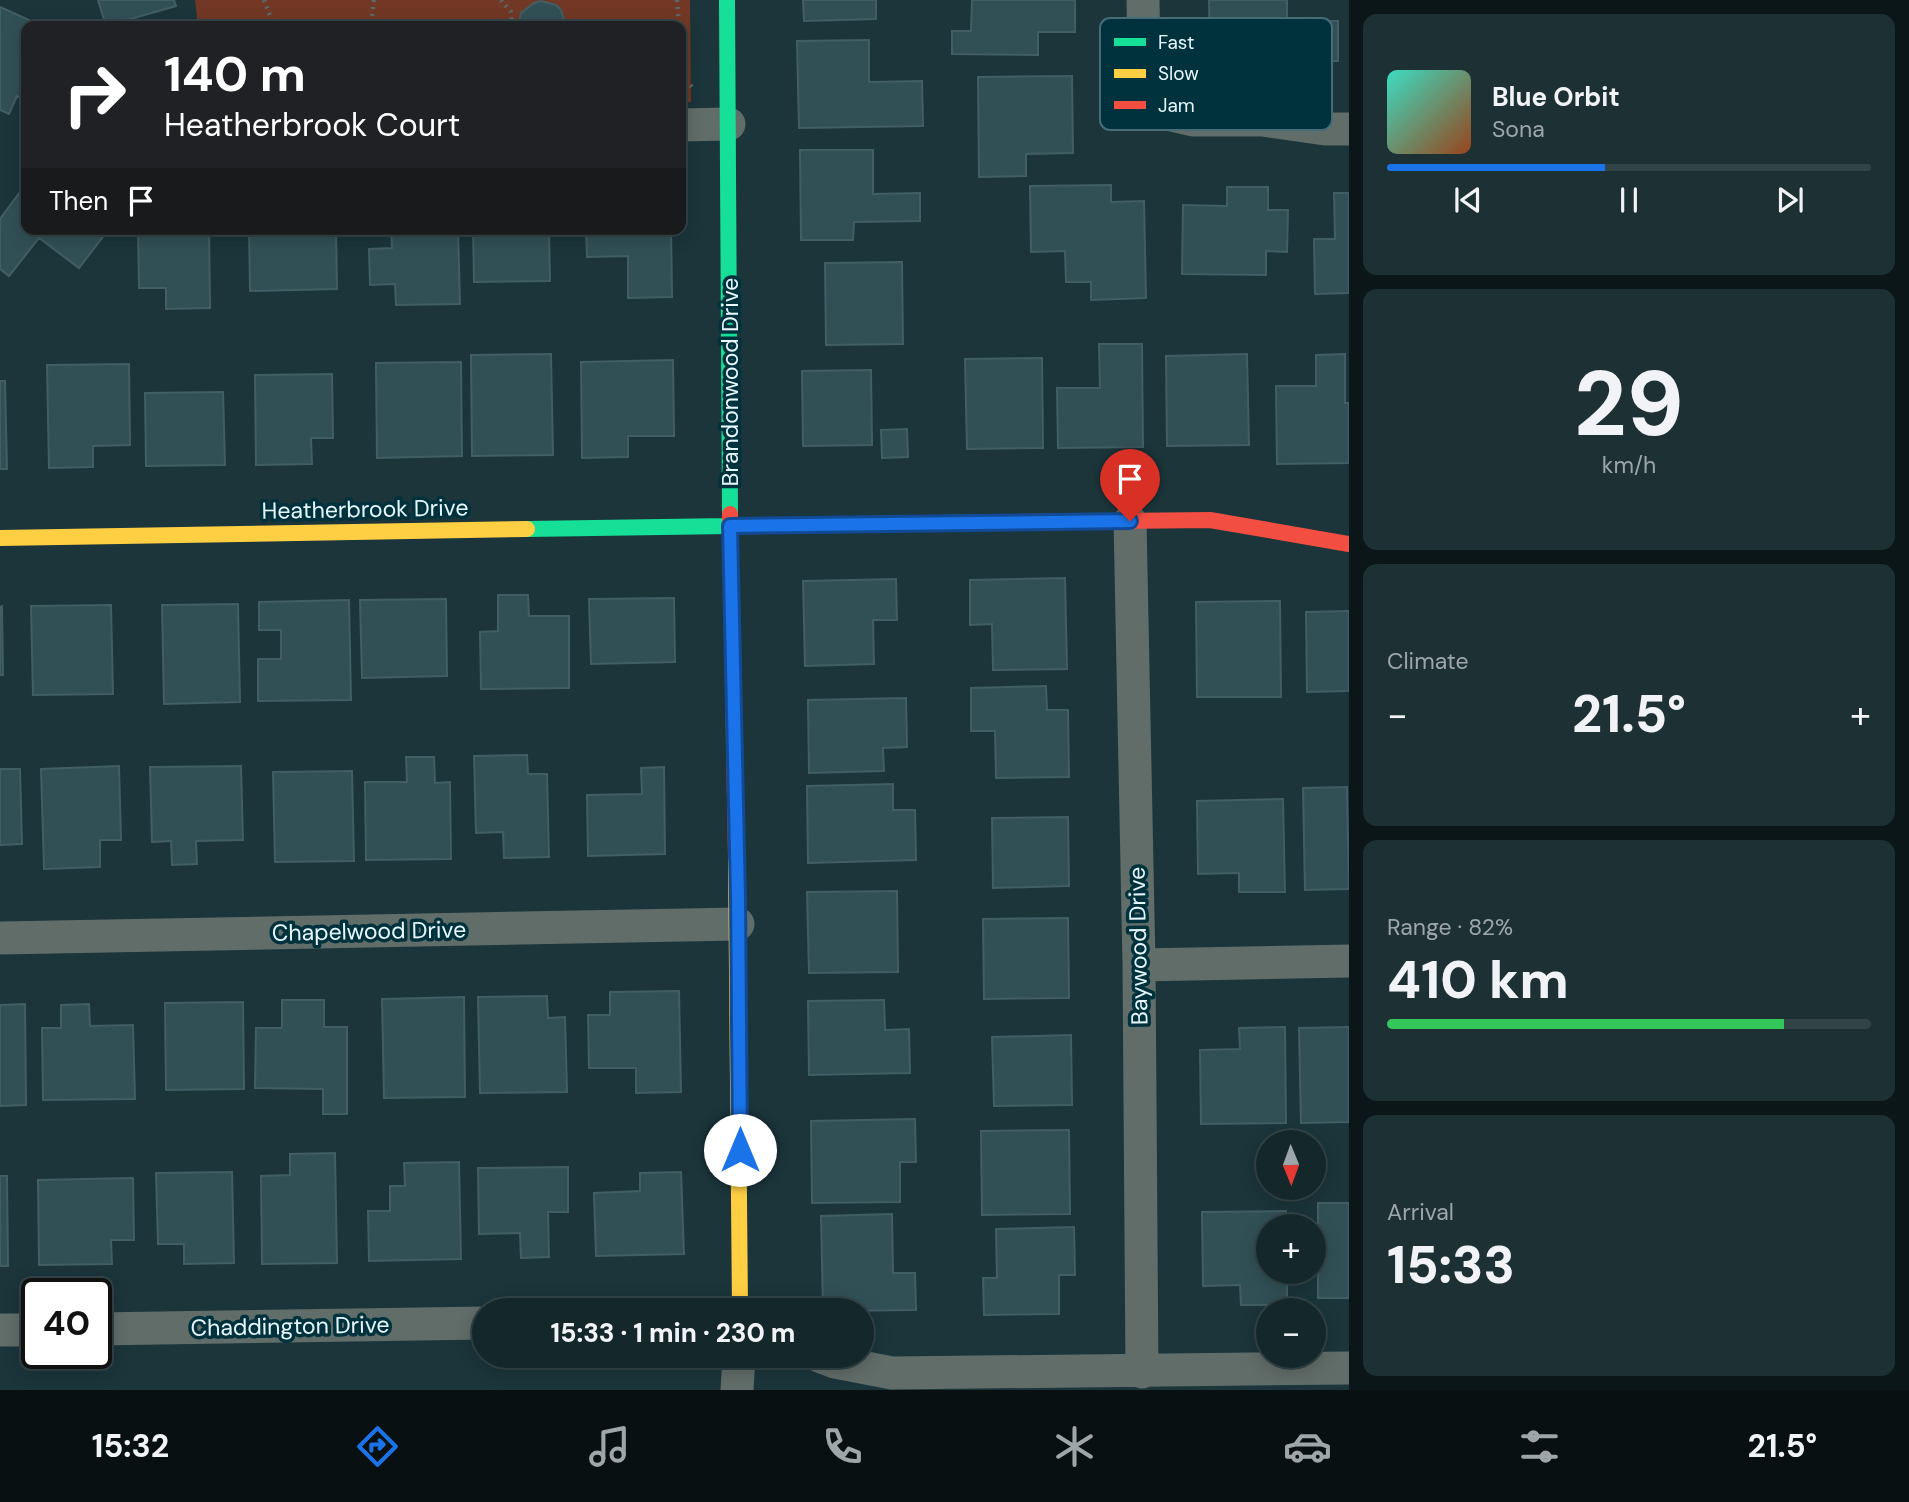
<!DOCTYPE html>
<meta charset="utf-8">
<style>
body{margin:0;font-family:"DM Sans",sans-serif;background:#1d3034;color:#f1f3f6;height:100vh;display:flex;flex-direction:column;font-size:26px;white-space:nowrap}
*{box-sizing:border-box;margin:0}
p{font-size:23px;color:#9da6a9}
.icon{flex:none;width:38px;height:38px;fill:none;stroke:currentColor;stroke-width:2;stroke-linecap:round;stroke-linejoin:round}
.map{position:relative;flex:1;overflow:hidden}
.side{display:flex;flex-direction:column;gap:14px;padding:14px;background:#0b1618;width:560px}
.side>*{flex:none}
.top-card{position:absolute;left:21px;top:21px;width:665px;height:214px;border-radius:14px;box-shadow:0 4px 18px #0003,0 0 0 2px #334448;background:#202124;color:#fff;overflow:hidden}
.needle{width:46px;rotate:179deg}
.tools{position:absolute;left:1256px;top:1130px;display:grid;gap:14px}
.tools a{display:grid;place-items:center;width:70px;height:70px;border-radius:50%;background:#14282c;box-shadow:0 4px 18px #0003,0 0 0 2px #334448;font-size:35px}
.speed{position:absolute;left:21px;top:1278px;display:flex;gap:14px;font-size:35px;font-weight:700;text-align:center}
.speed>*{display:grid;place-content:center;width:91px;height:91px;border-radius:50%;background:#14282c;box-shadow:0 4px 18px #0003,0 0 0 2px #334448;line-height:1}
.speed .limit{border:4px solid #111;border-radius:10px;background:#fff;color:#111}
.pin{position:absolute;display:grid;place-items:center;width:60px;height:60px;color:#fff;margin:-72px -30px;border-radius:50% 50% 50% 0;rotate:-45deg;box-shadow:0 0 7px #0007}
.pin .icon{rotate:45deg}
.me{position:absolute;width:77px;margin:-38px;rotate:0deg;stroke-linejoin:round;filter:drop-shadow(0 0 5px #0008)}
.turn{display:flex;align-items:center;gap:24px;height:147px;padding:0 28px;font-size:32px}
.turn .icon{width:91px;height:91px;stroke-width:2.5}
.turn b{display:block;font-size:49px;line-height:60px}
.then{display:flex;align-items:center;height:66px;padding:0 28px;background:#0003;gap:14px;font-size:26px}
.big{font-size:52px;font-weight:800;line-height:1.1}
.side .tile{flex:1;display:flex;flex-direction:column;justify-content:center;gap:10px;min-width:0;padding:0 24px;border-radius:14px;background:#1d3034}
.side .dial{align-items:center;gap:0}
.dial b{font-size:91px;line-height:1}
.song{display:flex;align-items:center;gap:21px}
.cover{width:84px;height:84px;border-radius:10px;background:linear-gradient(135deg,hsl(170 70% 55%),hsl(20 70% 35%))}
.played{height:7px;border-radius:4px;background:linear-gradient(90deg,#1a73e8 45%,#334448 45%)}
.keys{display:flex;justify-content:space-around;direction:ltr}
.heat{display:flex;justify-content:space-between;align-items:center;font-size:38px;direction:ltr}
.charge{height:10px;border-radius:5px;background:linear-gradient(90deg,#34c759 82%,#334448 0)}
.trip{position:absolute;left:472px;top:1298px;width:402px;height:70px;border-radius:35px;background:#14282c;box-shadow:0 4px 18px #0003,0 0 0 2px #334448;font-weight:800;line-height:70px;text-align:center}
.menu{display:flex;height:112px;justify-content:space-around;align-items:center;background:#081012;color:#9da6a9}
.menu .icon{width:49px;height:49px}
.menu .active{color:#1a73e8}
.menu b{font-size:32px;color:#f1f3f6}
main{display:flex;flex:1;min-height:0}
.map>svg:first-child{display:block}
</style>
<main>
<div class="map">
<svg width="1349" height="1390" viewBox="0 0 1349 1390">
<rect width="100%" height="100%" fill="#1b353b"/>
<path fill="#723825" d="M195,0H690L691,102H681V26H198Z"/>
<path fill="#315056" stroke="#425e65" stroke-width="2" d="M98,0H174L176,6L106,26Z
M803,0H876V19L804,21Z
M972,0H1075V32H1038V55L952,54V31H971Z
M1209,0H1287V21H1338V61L1210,62Z
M541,1L556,5L561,10L566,26H518L521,13L534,3Z
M0,7L42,26H26V101L17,96L9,114L0,110Z
M869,40V82L922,81L923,126L799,128L797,41Z
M1072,76L1073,153L1026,154V176L979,177L978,77Z
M800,150H873V194L920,193V221L854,222L853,240H801Z
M26,184V229H109L79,268L39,238L9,276L0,269V219Z
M1111,185V202L1144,201L1146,298L1091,300V282H1066L1065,251L1031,252L1030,186Z
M1227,187H1268V210H1288L1287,252L1266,251V275L1182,274L1183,205L1227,206Z
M1334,193H1349V293L1315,294L1314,239H1335Z
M138,229H209L210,308L166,309V288H139Z
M249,229H336L337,289L250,291Z
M391,229H458L460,304L396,305L395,284L370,285L369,249L392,248Z
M473,229H549L550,281L474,282Z
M586,229H671L672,297L628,298V256L587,257Z
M902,262L903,344L826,345L825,263Z
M1099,344H1142L1143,447L1058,448L1057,388H1100Z
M551,354L553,455L472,456L471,355Z
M1247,354L1249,445L1167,446L1166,356Z
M1345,354V403H1349V463L1277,464L1276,386H1316V355Z
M1042,358L1043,448L967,449L965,359Z
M673,360L674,436H628V457L582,458L581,362Z
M461,362L462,456L377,458L376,363Z
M129,364L130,445L93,446V467L49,468L47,365Z
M871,370L872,445L803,446L802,371Z
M332,374L333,438H311L312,464L256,465L255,375Z
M0,381H5L7,469H0Z
M223,392L225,465L146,466L145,393Z
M907,429L908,457L882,458L881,430Z
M1065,578L1067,669L993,670L992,624L970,625V580Z
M896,579L897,620H873L874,664L805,666L803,581Z
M498,595H528L529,616H569V688L481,689L480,632L498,631Z
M674,598L675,662L591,664L589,599Z
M446,599L447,676L362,678L360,600Z
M349,600L351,700L258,701V659H281V630H259V602Z
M1280,601L1281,697H1197L1196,602Z
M238,604L240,702L164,704L162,605Z
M111,605L113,694L33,695L31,606Z
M2,606L3,675H0V607Z
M1349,611V691L1307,692L1306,612Z
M1046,686L1047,710H1068L1069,777L996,778L995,731H971V688Z
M906,698L907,747L883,748L884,771L809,773L808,700Z
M527,755L528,774H547L549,857L504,858L503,832L476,833L474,756Z
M406,757H434L435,783L450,782L451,859L366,860L365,782H407Z
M119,766L121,840H100V867L44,869L41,769Z
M241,766L243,840L196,841L197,864L172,865L171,841L152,842L150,767Z
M664,767L665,854L588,856L587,795L642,794L641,768Z
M0,769H20L22,844L0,845Z
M352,771L354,861L275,862L273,772Z
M893,784V810H915L916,860L808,863L807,786Z
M1347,787L1349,889L1305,890L1303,788Z
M1283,799L1285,892H1239V873L1198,874L1197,801Z
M1068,817L1069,886L993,888L992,818Z
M897,891L898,972L809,973L807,892Z
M1068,918L1069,998L984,999L983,919Z
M679,991L681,1092L636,1093V1068H589L588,1015H610V992Z
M547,996L548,1018L565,1017L567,1092L480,1093L478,997Z
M464,997L465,1097L384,1098L382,999Z
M282,1000H324V1027H347V1114H323V1089L255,1088L256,1028H282Z
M884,1000L885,1030L909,1029L910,1073L809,1075L808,1001Z
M243,1002L244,1089L166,1090L165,1003Z
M25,1004L26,1105L0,1106V1005Z
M89,1004L90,1026L133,1025L135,1099L43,1100L42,1028H61V1005Z
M1285,1027L1286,1123L1201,1124L1200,1050L1240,1049L1239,1028Z
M1349,1027V1122L1301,1123L1299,1028Z
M1071,1035L1072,1105L994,1106L992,1037Z
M915,1119L916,1162H900V1202L812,1203L811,1121Z
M1069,1130L1070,1214L982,1215L981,1131Z
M335,1153L337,1263L262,1264L261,1176L290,1175V1154Z
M459,1162L461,1259L369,1261L368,1211H390V1186H405L404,1163Z
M568,1167V1212H548L549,1257L521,1258L520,1233L479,1234L478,1168Z
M232,1172L234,1263L184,1264V1244H158L156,1173Z
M681,1172L684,1254L596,1256L594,1193L640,1191V1173Z
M0,1176H7L8,1266H0Z
M133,1178L134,1240H111L112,1264L39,1265L38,1180Z
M1318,1203H1349V1298H1318Z
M1286,1211V1227H1269V1272H1287V1305H1241L1240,1285L1203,1286L1202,1212Z
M892,1214L893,1273H915L916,1310L823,1311L821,1216Z
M1074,1227L1075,1275H1059V1314L984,1315L983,1278H997L996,1229Z"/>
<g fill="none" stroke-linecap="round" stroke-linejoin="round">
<path stroke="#5c6a6a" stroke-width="4.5" stroke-dasharray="2 5" stroke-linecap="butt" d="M264,0L274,26
M374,0L372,16L376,26
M501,0L511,12L512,26
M677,0L679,26
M681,56V58
M681,75L692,87"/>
<path stroke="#616d69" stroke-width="33" d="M1143,0L1144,70L1149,97L1167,114L1193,120H1262L1325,129H1349
M681,125L729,124
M1130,521L1139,965L1142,1372
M0,938L738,924
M1139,965L1349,961
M96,1329L485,1323
M0,1330H37
M819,1356L835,1362L892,1373L1349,1368
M737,1390L739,1356"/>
<path stroke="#16e098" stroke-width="16" d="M727,0L730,514
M527,529L1010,522"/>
<path stroke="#ffcf43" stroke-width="16" d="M0,538L527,529
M736,858L740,1311"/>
<path stroke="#f24e42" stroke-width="16" d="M730,514L736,858
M1010,522L1210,520L1349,544"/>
</g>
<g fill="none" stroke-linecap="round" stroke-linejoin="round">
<g stroke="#114b97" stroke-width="18">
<path id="route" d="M740,1150L738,897L730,526L1130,521"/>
</g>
<use href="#route" stroke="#1a73e8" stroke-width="12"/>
</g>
<g text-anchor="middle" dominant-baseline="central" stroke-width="7" stroke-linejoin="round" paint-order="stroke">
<g font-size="23" fill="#e8f7fc" stroke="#00323e">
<text transform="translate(730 382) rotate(-90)">Brandonwood Drive</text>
<text transform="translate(365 509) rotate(-1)">Heatherbrook Drive</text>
<text transform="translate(369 931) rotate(-1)">Chapelwood Drive</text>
<text transform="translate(1138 946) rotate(-91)">Baywood Drive</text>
<text transform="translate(290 1326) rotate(-1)">Chaddington Drive</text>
</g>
</g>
<rect x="1100" y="18" width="232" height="112" rx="10" fill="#00323e" stroke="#466d77" stroke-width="2"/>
<rect x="1114" y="38" width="32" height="8" fill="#16e098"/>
<rect x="1114" y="69" width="32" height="9" fill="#ffcf43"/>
<rect x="1114" y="101" width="32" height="8" fill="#f24e42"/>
<g font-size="19" fill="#e8f7fc">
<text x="1158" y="49">Fast</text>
<text x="1158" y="80">Slow</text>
<text x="1158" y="112">Jam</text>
</g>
</svg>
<div class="tools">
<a><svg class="needle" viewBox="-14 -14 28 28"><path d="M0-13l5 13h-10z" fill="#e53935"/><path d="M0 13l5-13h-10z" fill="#9da6a9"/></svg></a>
<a>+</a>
<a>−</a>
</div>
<div class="speed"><div class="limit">40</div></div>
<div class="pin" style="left:1130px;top:521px;background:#d93025"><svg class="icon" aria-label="arrive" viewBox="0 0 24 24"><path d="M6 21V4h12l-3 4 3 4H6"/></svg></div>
<svg class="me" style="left:740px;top:1150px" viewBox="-20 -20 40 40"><circle r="19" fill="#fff"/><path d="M0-13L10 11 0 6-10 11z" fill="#1a73e8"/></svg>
<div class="trip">15:33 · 1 min · 230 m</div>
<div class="top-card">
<div class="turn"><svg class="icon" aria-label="right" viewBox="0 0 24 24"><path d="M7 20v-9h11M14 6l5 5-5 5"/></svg><div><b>140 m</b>Heatherbrook Court</div></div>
<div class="then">Then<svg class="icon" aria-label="arrive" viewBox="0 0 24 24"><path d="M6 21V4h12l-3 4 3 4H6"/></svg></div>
</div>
</div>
<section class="side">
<div class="tile">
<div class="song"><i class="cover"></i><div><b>Blue Orbit</b><p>Sona</p></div></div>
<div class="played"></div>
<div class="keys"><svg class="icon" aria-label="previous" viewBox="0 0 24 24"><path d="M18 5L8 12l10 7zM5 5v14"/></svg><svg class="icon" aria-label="pause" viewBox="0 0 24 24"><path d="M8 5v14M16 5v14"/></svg><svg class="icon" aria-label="next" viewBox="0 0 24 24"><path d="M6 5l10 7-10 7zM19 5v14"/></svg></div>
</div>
<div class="tile dial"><b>29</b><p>km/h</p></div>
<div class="tile"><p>Climate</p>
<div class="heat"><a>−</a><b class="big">21.5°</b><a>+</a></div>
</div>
<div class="tile"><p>Range · 82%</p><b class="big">410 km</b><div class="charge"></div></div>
<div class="tile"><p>Arrival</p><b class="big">15:33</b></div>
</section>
</main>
<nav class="menu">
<b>15:32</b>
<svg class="icon active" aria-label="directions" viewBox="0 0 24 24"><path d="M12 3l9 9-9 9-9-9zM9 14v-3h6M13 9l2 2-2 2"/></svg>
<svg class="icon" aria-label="music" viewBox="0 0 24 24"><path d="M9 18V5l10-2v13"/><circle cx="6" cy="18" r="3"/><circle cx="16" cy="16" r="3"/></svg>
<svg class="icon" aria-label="phone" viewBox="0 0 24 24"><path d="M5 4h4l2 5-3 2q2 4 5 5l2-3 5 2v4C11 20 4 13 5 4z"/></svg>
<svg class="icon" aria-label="climate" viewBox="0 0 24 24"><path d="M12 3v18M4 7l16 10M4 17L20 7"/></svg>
<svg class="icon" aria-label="car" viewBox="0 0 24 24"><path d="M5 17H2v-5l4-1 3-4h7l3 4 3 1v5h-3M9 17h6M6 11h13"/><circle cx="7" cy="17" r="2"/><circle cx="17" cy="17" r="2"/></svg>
<svg class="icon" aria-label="filters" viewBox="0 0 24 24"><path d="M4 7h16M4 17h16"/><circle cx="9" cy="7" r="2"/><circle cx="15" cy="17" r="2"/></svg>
<b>21.5°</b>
</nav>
